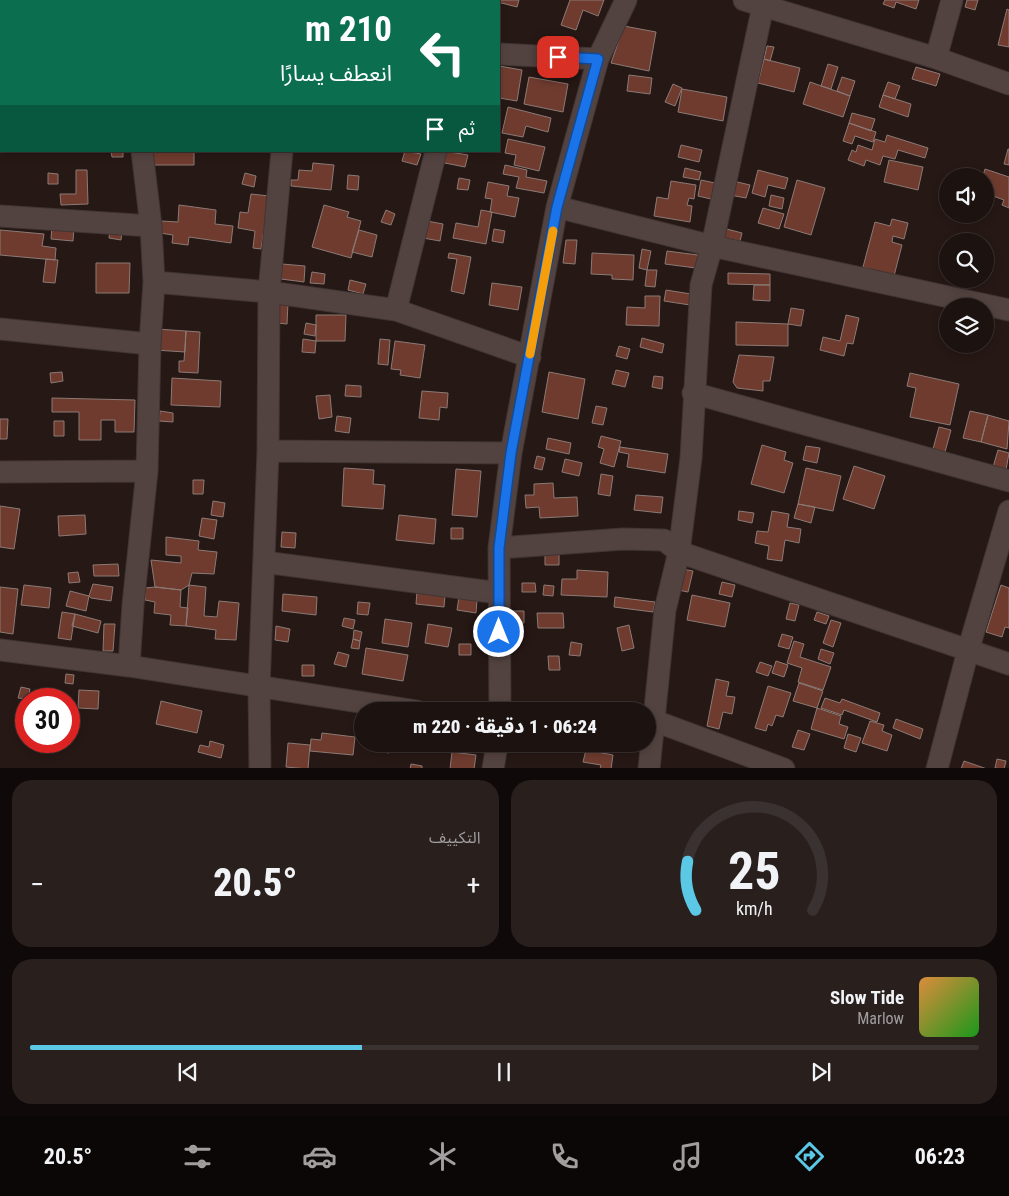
<!DOCTYPE html>
<html lang="ar">
<meta charset="utf-8">
<style>
body{margin:0;font-family:"Roboto Condensed","Noto Sans Arabic",sans-serif;background:#29201e;color:#f1f3f6;direction:rtl;height:100vh;display:flex;flex-direction:column;font-size:19px;white-space:nowrap}
*{box-sizing:border-box;margin:0}
p{font-size:16px;color:#a09e9f}
.icon{flex:none;width:28px;height:28px;fill:none;stroke:currentColor;stroke-width:2;stroke-linecap:round;stroke-linejoin:round}
.map{position:relative;height:768px;overflow:hidden;direction:ltr}
.side{display:flex;flex-direction:column;gap:12px;padding:12px;background:#0f0a09;flex:1}
.side>*{flex:none}
.hud{position:absolute;left:0px;top:0px;width:500px;height:152px;box-shadow:0 2px 8px #0003,0 0 0 1px #3a3230;direction:rtl;background:#0b6e4f;color:#fff;overflow:hidden}
.buttons{position:absolute;left:939px;top:168px;display:grid;gap:10px}
.buttons a{display:grid;place-items:center;width:55px;height:55px;border-radius:50%;background:#1c1210;box-shadow:0 2px 8px #0003,0 0 0 1px #3a3230;font-size:25px}
.speed{position:absolute;left:15px;top:688px;display:flex;gap:10px;font-size:25px;font-weight:700;text-align:center}
.speed>*{display:grid;place-content:center;width:65px;height:65px;border-radius:50%;background:#1c1210;box-shadow:0 2px 8px #0003,0 0 0 1px #3a3230;line-height:1}
.speed .limit{border:8px solid #d22;background:#fff;color:#111}
.pin{position:absolute;display:grid;place-items:center;width:42px;height:42px;color:#fff;margin:-21px;border-radius:10px;box-shadow:0 2px 8px #0006}
.me{position:absolute;width:55px;margin:-28px;rotate:0deg;stroke-linejoin:round;filter:drop-shadow(0 0 4px #0008)}
.turn{display:flex;align-items:center;gap:18px;height:105px;padding:0 25px;font-size:22px}
.turn .icon{width:65px;height:65px;stroke-width:2.5}
.turn b{display:block;font-size:35px;line-height:42px}
.then{display:flex;align-items:center;height:48px;padding:0 25px;background:#0003;gap:10px;font-size:19px}
.big{font-size:38px;font-weight:800;line-height:1.1}
.side .widget{flex:1;display:flex;flex-direction:column;justify-content:center;gap:8px;min-width:0;padding:0 18px;border-radius:20px;background:#29201e}
.side .dial{align-items:center;gap:0}
.dial svg{height:130px;overflow:visible;fill:none;stroke:#3a3230;stroke-width:7;stroke-linecap:round;text-anchor:middle}
.dial text{fill:#f1f3f6;stroke:none}
.song{display:flex;align-items:center;gap:15px}
.cover{width:60px;height:60px;border-radius:8px;background:linear-gradient(135deg,hsl(30 70% 55%),hsl(120 70% 35%))}
.played{height:5px;border-radius:2px;background:linear-gradient(90deg,#5bc8e6 35%,#3a3230 35%)}
.keys{display:flex;justify-content:space-around;direction:ltr}
.heat{display:flex;justify-content:space-between;align-items:center;font-size:28px;direction:ltr}
.side .tiles{flex:1;display:grid;gap:12px;grid-template-columns:1fr 1fr}
.widget:last-child{grid-column:span 2}
.trip{position:absolute;left:354px;top:702px;width:302px;height:50px;border-radius:25px;background:#1c1210;box-shadow:0 2px 8px #0003,0 0 0 1px #3a3230;font-weight:800;line-height:50px;text-align:center;direction:rtl}
.tabs{display:flex;height:80px;justify-content:space-around;align-items:center;background:#0b0706;color:#a09e9f}
.tabs .icon{width:35px;height:35px}
.tabs .active{color:#5bc8e6}
.tabs b{font-size:22px;color:#f1f3f6}
.map>svg:first-child{display:block}
</style>
<div class="map">
<svg width="1009" height="769" viewBox="0 0 1009 769">
<rect width="100%" height="100%" fill="#261815"/>
<path fill="#6f3b2f" stroke="#8b7a75" d="M409,0H456L457,1H409Z
M490,0H519L517,7Z
M570,0H604L598,16L583,10L576,30L561,25Z
M885,0H919L916,9L896,2L894,8L883,4Z
M967,0H978L975,10L965,7Z
M1007,9L1009,10V47L998,45Z
M624,26L656,32L649,71L611,63Z
M767,46L774,47L770,61L764,59Z
M764,59L800,68L794,92L758,83Z
M828,64L838,67L831,89L821,86Z
M499,66L522,70L517,101L499,98Z
M916,67L940,74L936,86L912,79Z
M629,75L652,78L650,94L627,91Z
M529,77L568,84L563,112L524,104Z
M842,77L855,81L850,96L837,91Z
M810,82L850,96L843,117L803,104Z
M888,82L900,86L895,99L883,95Z
M673,84L682,88L675,106L665,102Z
M682,89L727,97L723,121L678,112Z
M883,95L911,104L908,117L879,107Z
M508,107L551,118L548,132L526,126L523,137L502,133Z
M852,113L875,119L871,131L849,123Z
M849,123L876,132L873,142L855,136L852,144L843,141Z
M887,135L928,148L925,158L898,150L895,159L883,156L880,165L866,160L864,166L848,160L852,150L856,152L858,145L872,150L875,139L885,142Z
M508,139L545,147L539,171L514,165L516,155L505,153Z
M681,145L702,150L699,162L678,157Z
M1008,149H1009V165L1004,164Z
M111,151H123V157H112Z
M149,151H194V165H149Z
M405,151L421,154L417,165L402,161Z
M443,151L468,155L465,167L440,162Z
M889,160L923,167L918,190L884,182Z
M313,163L334,165L331,190L291,186V180H298L299,170L312,171Z
M505,165L527,170L526,177L547,181L544,193L516,188L519,177L503,174Z
M685,168L701,172L699,180L683,177Z
M985,169L1009,177V208L1002,205L1004,200L985,193V176H983Z
M76,170H87L88,204L61,205L60,194H76Z
M758,170L788,178L785,189L768,185L765,197L752,193Z
M48,173L58,174V184H48Z
M245,173L256,176L254,187L242,184Z
M348,175L359,176L358,190L347,189Z
M459,178L470,180L468,190L457,189Z
M701,180L715,183L711,199L698,196Z
M797,180L825,188L811,235L784,227Z
M671,181L696,185L694,199L689,198L687,205L692,206L690,222L654,216L657,197L668,199Z
M733,181L750,185L746,198L730,195Z
M488,182L509,186L507,196L519,198L515,217L490,212L492,199L485,198Z
M251,194L269,196L261,249L253,248L255,231L238,228L240,212L248,213Z
M771,195L784,198L782,209L769,206Z
M179,205L216,210L215,224L233,226L231,243L189,237L188,245L172,243L173,235L160,233L161,221L178,222Z
M324,205L349,212L347,217L361,221L351,258L312,247Z
M763,208L784,214L779,229L758,223Z
M386,210L395,214L391,225L381,222Z
M481,210L492,212L486,244L453,238L456,223L478,227Z
M892,219L908,223L904,239L893,236L892,242L902,245L894,276L863,267L875,222L890,226Z
M427,221L443,224L440,241L423,238Z
M52,226L74,227L73,241L51,239Z
M723,228L742,233L740,241L720,237Z
M110,229L122,230L121,240L109,238Z
M494,229L505,231L503,243L492,241Z
M0,230L44,234L42,246L56,248L55,260L0,255Z
M359,230L377,235L372,257L352,252Z
M566,240H577L575,264L563,263Z
M642,249L651,251L647,270L639,268Z
M667,251L698,255L696,268L665,264Z
M449,253L471,257L464,294L451,291L457,259L448,258Z
M592,253L634,255L633,280L612,279V275L591,274Z
M46,259L58,260L55,283L43,282Z
M96,263H130L129,293H96Z
M282,264L305,266L304,282L281,279Z
M647,270H657L655,287L645,286Z
M312,272L325,274L324,284L310,283Z
M728,273L770,274V285L728,284Z
M350,280L366,284L363,294L348,290Z
M492,283L522,287L518,310L489,305Z
M754,285H770V301L753,300Z
M666,290L691,294L690,305L664,301Z
M645,296H660L659,326L626,325L627,307L645,308Z
M278,302L288,303L287,324L277,323Z
M791,308L804,310L801,326L788,324Z
M316,315H346L345,341H316Z
M846,315L859,318L853,344L847,343L844,356L820,350L823,337L840,341Z
M736,322L788,324V346L736,345Z
M306,323L316,325L315,336L304,334Z
M157,329L186,331L185,352L155,350Z
M186,331L200,332L198,373L179,372V361H184Z
M642,338L664,344L662,353L640,347Z
M303,339L316,341L315,353L302,352Z
M380,339L390,340L388,365L378,364Z
M395,341L425,345L420,378L400,375L401,370L391,369Z
M619,346L630,349L627,359L616,356Z
M739,355L774,357L770,381H763V391L737,388L733,382Z
M616,370L629,373L625,387L612,384Z
M62,372L63,381L51,383L50,373Z
M549,372L585,379L578,419L542,412Z
M910,373L959,384L950,425L910,417L916,388L907,386Z
M654,376L663,377L662,389L652,387Z
M172,378L221,381L220,407L171,405Z
M346,385L361,386V397L345,396Z
M422,391L448,393L447,408L440,407L439,420L419,418Z
M330,395L332,417L319,419L316,396Z
M52,398L135,400L134,432H115V420H101V440H79V412H52Z
M596,406L607,408L603,425L592,423Z
M160,411L173,413V422L159,421Z
M970,411L988,415L981,442L963,438Z
M988,415L1009,421L1007,449L981,442Z
M337,416L351,418L349,433L335,431Z
M0,419H8L7,439H0Z
M54,421H64V436H54Z
M939,427L951,430L945,452L933,449Z
M601,436L621,441L614,467L600,463L604,449L598,447Z
M548,438L571,443L569,454L546,449Z
M762,445L786,452L784,460L793,463L784,493L751,484Z
M806,446L820,448L817,463L803,460Z
M620,447L668,454L665,473L627,467L629,454L619,452Z
M998,450L1009,453L1006,470L993,467Z
M537,456L545,458L542,470L534,468Z
M565,459L582,463L579,476L562,472Z
M854,466L885,476L874,509L843,499Z
M344,468L374,470L373,484L385,485L383,509L342,506Z
M806,468L841,476L833,511L798,504Z
M456,469L481,471L477,517L452,515Z
M601,474L613,476L610,496L598,494Z
M193,480H204L203,494H193Z
M553,483L554,498L577,497L578,516L540,518L539,507L526,508L525,495H534V484Z
M636,495L663,497L661,513L634,510Z
M213,501L225,503L223,517L211,515Z
M798,504L815,507L811,523L794,518Z
M0,506L20,509L14,549L0,547Z
M739,511L754,513L752,523L738,520Z
M772,511L789,514L787,527L801,529L799,543L785,540L782,561L767,559L769,546L755,543L757,531L768,532Z
M85,515L86,534L59,536L58,516Z
M399,515L436,519L434,544L396,540Z
M202,518L217,520L214,539L199,536Z
M451,528H463V539H451Z
M282,532L296,533L295,548L281,547Z
M166,537L199,541L198,550L217,552L214,574L192,573L189,585L181,590L155,587L151,560L181,563V556L166,555Z
M545,552H559V565H545Z
M118,564L119,576H94L93,565Z
M682,569L693,571L688,592L678,590Z
M577,570L608,572L607,597L561,595L562,579H577Z
M78,572L80,582L69,583L68,573Z
M722,582L735,585L732,597L719,594Z
M522,583H535L536,592H522Z
M93,584L113,587L111,601L91,598L89,596Z
M24,585L51,588L49,608L21,605Z
M189,585L206,587L204,616L217,617L219,601L239,603L236,640L215,639L216,630L186,626Z
M544,585L554,586L553,596L543,595Z
M1001,585L1009,588V628L1005,627L1002,637L986,632Z
M0,587L18,589L13,634L0,632Z
M155,587L181,590L180,607L188,608L186,626L170,625L171,615L154,613L155,602L145,600V588Z
M70,591L89,596L86,611L66,606Z
M417,591L445,595L444,607L416,604Z
M283,594L317,597L316,615L282,611Z
M692,595L730,603L725,627L687,620Z
M459,597L477,600L476,613L457,610Z
M615,597L655,602L653,612L614,607Z
M358,602L370,603L368,615L357,614Z
M790,603L799,605L795,621L786,619Z
M510,611H524V623H510Z
M62,612L75,614L71,640L58,638Z
M817,612L829,616L826,624L814,620Z
M537,613H563L564,628H538Z
M75,614L101,621L98,633L72,626Z
M344,618L355,620L353,629L342,626Z
M385,619L412,623L408,647L382,643Z
M831,620L841,623L833,647L823,643Z
M104,624H115L113,651H103Z
M428,624L452,628L448,647L425,643Z
M629,625L634,648L622,651L617,628Z
M276,626L290,629L288,642L275,640Z
M354,630L362,632L360,641L353,639Z
M782,634L793,637L789,649L778,646Z
M353,639L360,641L359,649L351,648Z
M794,641L804,644L800,657L831,667L823,690L798,682L802,668L787,663Z
M571,642L582,644L580,656L569,655Z
M459,644H471V655H459Z
M366,648L408,655L403,681L362,674Z
M821,649L834,653L830,664L818,659Z
M338,652L349,655L346,667L334,664Z
M548,656H559L560,670H549Z
M776,661L788,665L784,677L772,673Z
M760,662L772,666L768,676L756,672Z
M302,665H314V676H302Z
M66,674L74,675L73,684L65,683Z
M716,679L729,682L726,696L735,697L732,714L723,712L719,729L707,726Z
M799,683L823,691L817,708L793,701Z
M768,686L791,693L783,717L776,715L772,726L768,724L766,731L755,728Z
M21,687L30,689L28,699L18,698Z
M79,690L99,691L98,709L78,708Z
M825,698L840,703L842,699L880,713L877,722L844,710L842,715L821,708Z
M161,701L202,711L197,733L156,724Z
M817,708L841,716L839,724L848,727L844,739L811,729Z
M896,719L923,729L920,739L893,728Z
M870,721L884,725L882,731L892,735L887,751L862,743Z
M798,730L810,734L804,750L792,747Z
M322,733L355,737L353,755L310,751L311,739L321,740Z
M848,734L861,738L856,752L844,748Z
M210,741L224,745L221,758L198,752L200,745L209,747Z
M288,743L310,745L308,769L286,767Z
M375,744H391L389,753L373,750Z
M586,750L613,755L611,769H600L601,765L583,762Z
M452,752L476,755L474,769H450Z
M997,759L1006,761L1004,769L995,768Z
M964,761L987,769H961Z
M411,764L422,766V769H410Z"/>
<g fill="none" stroke-linecap="round" stroke-linejoin="round">
<g stroke="#403534" stroke-width="23">
<path id="street" d="M744,0L936,58L1009,84
M138,1V0
M311,1V0
M0,17H1
M499,54L598,59
M936,58L952,0
M557,207L712,246L1009,310
M0,216L151,226
M154,282L269,292L396,310L530,357
M396,310L436,151
M0,329L150,344
M693,393L1009,481
M268,451L511,453
M0,472L147,471
M499,548L623,539L664,540L679,552L1009,664
M264,562L499,593
M0,650L129,666L417,711
M129,666L133,605L147,471L150,344L154,282L151,226L142,151
M500,711L499,548L511,453L557,207L598,59L626,0
M655,721L784,769
M260,769L259,687L268,451L269,292L282,151
M493,769L497,744
M649,769L665,610L679,552L691,458L701,285L712,246L763,6
M937,769L968,651L1009,511"/>
</g>
<use href="#street" stroke="#534340" stroke-width="21"/>
</g>
<g fill="none" stroke-linecap="round" stroke-linejoin="round">
<g stroke="#114b97" stroke-width="12">
<path id="route" d="M499,632V548L511,453L557,207L598,59L558,57"/>
</g>
<use href="#route" stroke="#1a73e8" stroke-width="9"/>
<path stroke="#f59e0b" stroke-width="9" d="M530,354L553,231"/>
</g>
</svg>
<div class="buttons">
<a><svg class="icon" aria-label="sound" viewBox="0 0 24 24"><path d="M4 9h4l5-4v14l-5-4H4zM17 9q2 3 0 6"/></svg></a>
<a><svg class="icon" aria-label="search" viewBox="0 0 24 24"><circle cx="10" cy="10" r="6"/><path d="M15 15l6 6"/></svg></a>
<a><svg class="icon" aria-label="layers" viewBox="0 0 24 24"><path d="M12 4l9 5-9 5-9-5zM3 14l9 5 9-5"/></svg></a>
</div>
<div class="speed"><div class="limit">30</div></div>
<div class="pin" style="left:558px;top:57px;background:#d93025"><svg class="icon" aria-label="arrive" viewBox="0 0 24 24"><path d="M6 21V4h12l-3 4 3 4H6"/></svg></div>
<svg class="me" style="left:499px;top:632px" viewBox="-20 -20 40 40"><circle r="17" fill="#1a73e8" stroke="#fff" stroke-width="3"/><path d="M0-11L8 9 0 5-8 9z" fill="#fff"/></svg>
<div class="trip">06:24 · 1 دقيقة · 220 m</div>
<div class="hud">
<div class="turn"><svg class="icon" aria-label="left" viewBox="0 0 24 24"><path d="M17 20v-9H6M10 6l-5 5 5 5"/></svg><div><b>210 m</b>انعطف يسارًا</div></div>
<div class="then">ثم<svg class="icon" aria-label="arrive" viewBox="0 0 24 24"><path d="M6 21V4h12l-3 4 3 4H6"/></svg></div>
</div>
</div>
<section class="side">
<div class="tiles">
<div class="widget dial"><svg viewBox="0 0 100 80">
<path d="M14 69A42 42 0 1 1 86 69"/>
<path d="M14 69A42 42 0 0 1 9 39" stroke="#5bc8e6"/>
<text x="50" y="56" font-size="32" font-weight="700">25</text>
<text x="50" y="72" font-size="11">km/h</text>
</svg></div>
<div class="widget"><p>التكييف</p>
<div class="heat"><a>−</a><b class="big">20.5°</b><a>+</a></div>
</div>
<div class="widget">
<div class="song"><i class="cover"></i><div><b>Slow Tide</b><p>Marlow</p></div></div>
<div class="played"></div>
<div class="keys"><svg class="icon" aria-label="previous" viewBox="0 0 24 24"><path d="M18 5L8 12l10 7zM5 5v14"/></svg><svg class="icon" aria-label="pause" viewBox="0 0 24 24"><path d="M8 5v14M16 5v14"/></svg><svg class="icon" aria-label="next" viewBox="0 0 24 24"><path d="M6 5l10 7-10 7zM19 5v14"/></svg></div>
</div>
</div>
</section>
<nav class="tabs">
<b>06:23</b>
<svg class="icon active" aria-label="directions" viewBox="0 0 24 24"><path d="M12 3l9 9-9 9-9-9zM9 14v-3h6M13 9l2 2-2 2"/></svg>
<svg class="icon" aria-label="music" viewBox="0 0 24 24"><path d="M9 18V5l10-2v13"/><circle cx="6" cy="18" r="3"/><circle cx="16" cy="16" r="3"/></svg>
<svg class="icon" aria-label="phone" viewBox="0 0 24 24"><path d="M5 4h4l2 5-3 2q2 4 5 5l2-3 5 2v4C11 20 4 13 5 4z"/></svg>
<svg class="icon" aria-label="climate" viewBox="0 0 24 24"><path d="M12 3v18M4 7l16 10M4 17L20 7"/></svg>
<svg class="icon" aria-label="car" viewBox="0 0 24 24"><path d="M5 17H2v-5l4-1 3-4h7l3 4 3 1v5h-3M9 17h6M6 11h13"/><circle cx="7" cy="17" r="2"/><circle cx="17" cy="17" r="2"/></svg>
<svg class="icon" aria-label="filters" viewBox="0 0 24 24"><path d="M4 7h16M4 17h16"/><circle cx="9" cy="7" r="2"/><circle cx="15" cy="17" r="2"/></svg>
<b>20.5°</b>
</nav>
